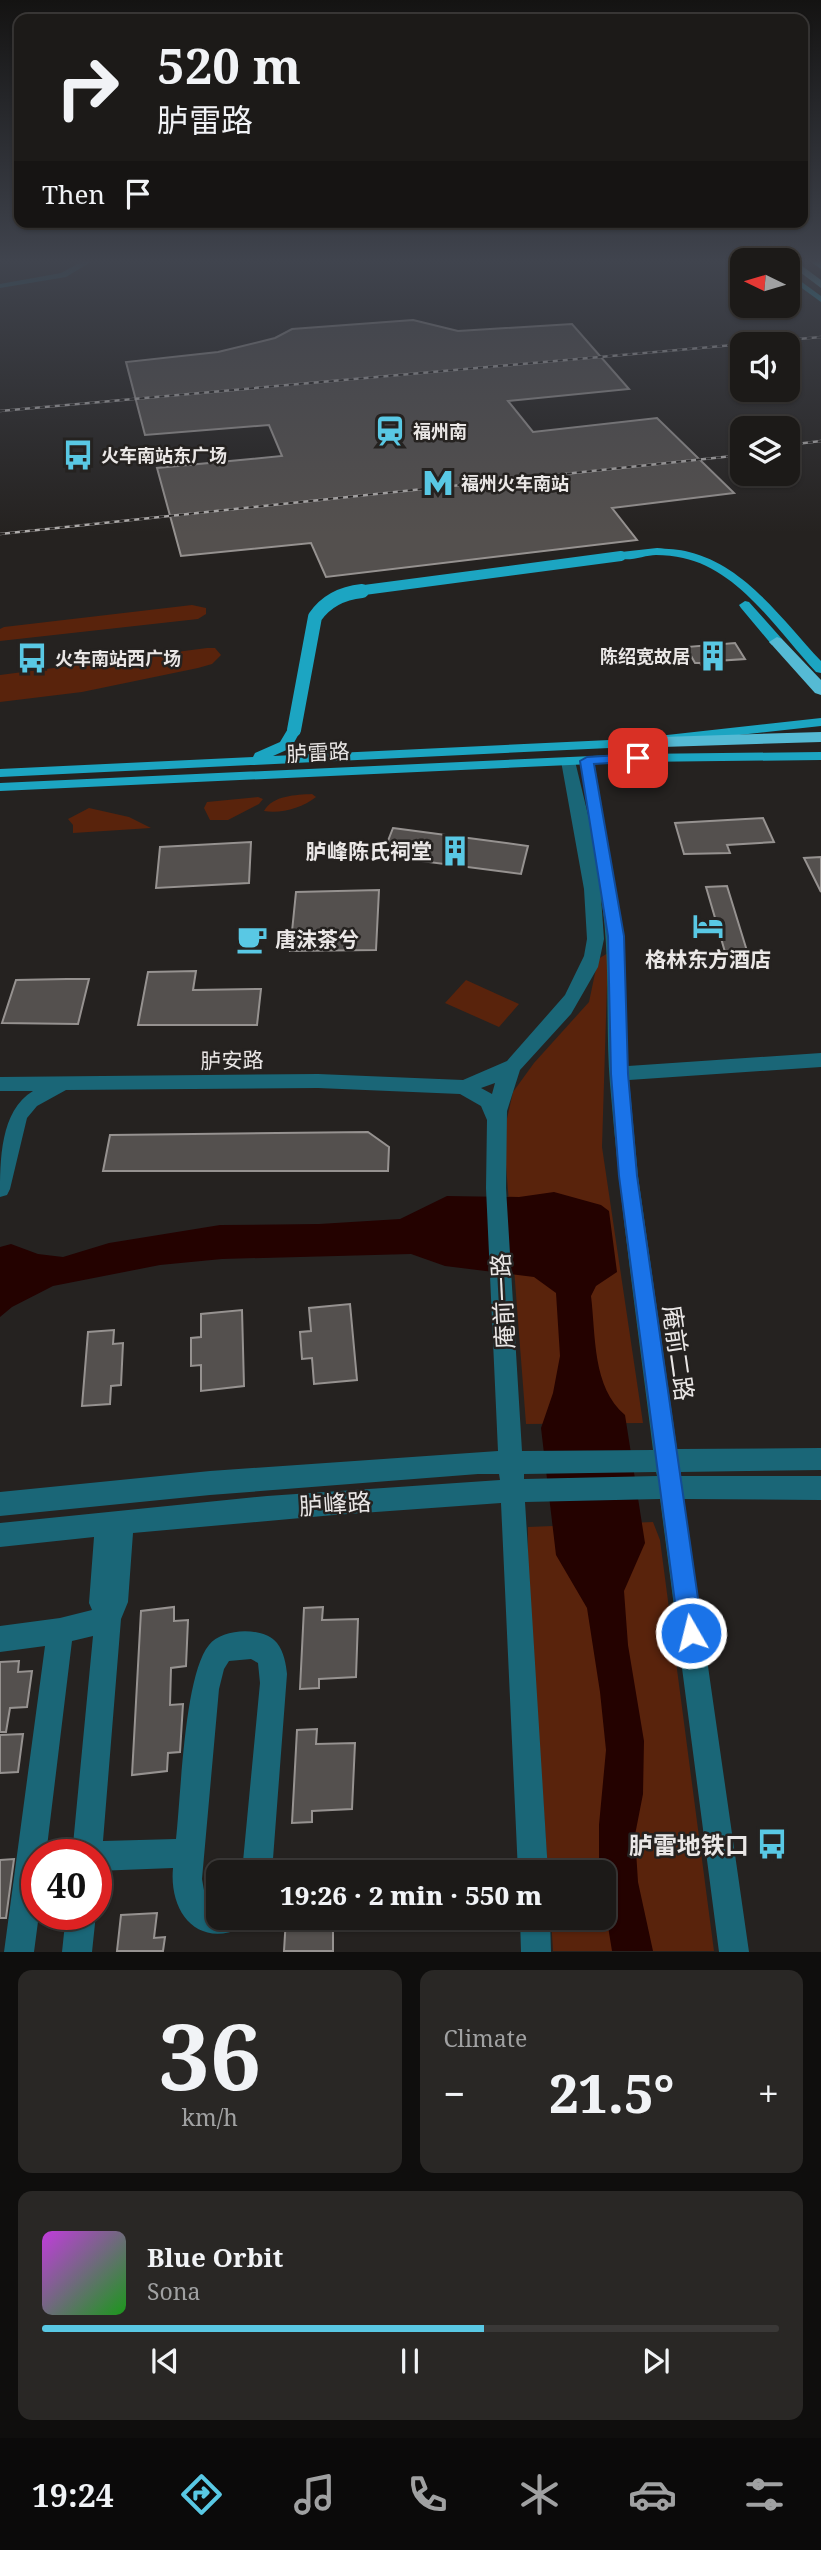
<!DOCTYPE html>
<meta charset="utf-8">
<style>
body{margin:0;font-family:"Noto Serif","Noto Sans SC",serif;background:#292725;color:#f1f3f6;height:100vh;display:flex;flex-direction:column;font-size:26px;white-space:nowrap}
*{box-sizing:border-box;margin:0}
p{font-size:23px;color:#a0a1a2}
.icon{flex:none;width:38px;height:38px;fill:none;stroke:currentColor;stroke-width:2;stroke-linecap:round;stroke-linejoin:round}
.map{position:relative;height:1952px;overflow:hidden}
.details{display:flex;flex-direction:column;gap:18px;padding:18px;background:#0f0e0d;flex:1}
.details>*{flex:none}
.hud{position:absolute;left:14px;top:14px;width:794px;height:214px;border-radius:14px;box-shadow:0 2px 5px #0004,0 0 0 2px #3a3837;background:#1c1a18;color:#f1f3f6;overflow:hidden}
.needle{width:46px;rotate:275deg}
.fabs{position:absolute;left:730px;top:248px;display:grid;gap:14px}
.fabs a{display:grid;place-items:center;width:70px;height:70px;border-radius:14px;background:#1c1a18;box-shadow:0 2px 5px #0004,0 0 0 2px #3a3837;font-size:35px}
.speed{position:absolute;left:21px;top:1839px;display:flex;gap:14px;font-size:35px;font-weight:700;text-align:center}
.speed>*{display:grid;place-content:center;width:91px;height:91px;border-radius:50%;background:#1c1a18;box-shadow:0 2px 5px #0004,0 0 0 2px #3a3837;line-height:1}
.speed .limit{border:10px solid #d22;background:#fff;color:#111}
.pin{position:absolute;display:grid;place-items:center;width:60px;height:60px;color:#fff;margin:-30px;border-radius:14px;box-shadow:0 4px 10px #0006}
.me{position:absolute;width:77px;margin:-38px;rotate:352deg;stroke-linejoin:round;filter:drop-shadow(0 0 5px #0008)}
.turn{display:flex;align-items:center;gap:24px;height:147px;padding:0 28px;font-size:32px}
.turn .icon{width:91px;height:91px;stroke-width:2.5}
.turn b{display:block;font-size:49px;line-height:60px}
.then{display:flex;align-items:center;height:66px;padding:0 28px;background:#0003;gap:14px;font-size:26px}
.big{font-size:52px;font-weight:800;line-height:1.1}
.details .card{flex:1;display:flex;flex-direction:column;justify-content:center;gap:10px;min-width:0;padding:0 24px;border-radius:14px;background:#292725}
.details .dial{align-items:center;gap:0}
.dial b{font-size:91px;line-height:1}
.song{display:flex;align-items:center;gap:21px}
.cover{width:84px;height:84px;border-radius:10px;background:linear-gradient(135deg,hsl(290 70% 55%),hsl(120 70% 35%))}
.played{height:7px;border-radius:4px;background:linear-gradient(90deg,#59c8e4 60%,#3a3837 60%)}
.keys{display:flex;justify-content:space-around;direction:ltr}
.heat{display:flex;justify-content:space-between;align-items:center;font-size:38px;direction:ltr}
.details .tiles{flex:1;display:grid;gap:18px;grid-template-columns:1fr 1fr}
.card:last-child{grid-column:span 2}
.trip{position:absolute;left:206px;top:1860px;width:410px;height:70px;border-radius:14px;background:#1c1a18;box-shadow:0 2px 5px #0004,0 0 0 2px #3a3837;font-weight:800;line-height:70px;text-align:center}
.dock{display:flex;height:112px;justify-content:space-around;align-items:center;background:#0b0a0a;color:#a0a1a2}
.dock .icon{width:49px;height:49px}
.dock .active{color:#59c8e4}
.dock b{font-size:32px;color:#f1f3f6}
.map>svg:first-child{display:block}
</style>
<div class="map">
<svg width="821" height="1952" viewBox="0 0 821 1952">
<rect width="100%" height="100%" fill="#252220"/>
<path fill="#59230c" d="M192,605L206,608V614L198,619L0,641V629L4,627Z
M207,648H215L221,655L212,664L198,668L82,692L0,702V675Z
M312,794L316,797C302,808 281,814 264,811C273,795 296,795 312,794Z
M258,797L263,799L259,804L228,820H210L204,808L207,802Z
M89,808L129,817L151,828L73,833V825L68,819Z
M608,953L602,1147L643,1423L526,1424L505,1152L506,1123L513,1092L534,1063L589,1002L598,959Z
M466,980L519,1004L499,1027L445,1003Z
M653,1522L660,1540L714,1951H553L551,1918H604V1872H548L528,1583V1527Z"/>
<path fill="#240200" d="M554,1192L601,1205L609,1211L617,1272L596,1286L591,1296C596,1336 592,1387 625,1415L645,1543L624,1591L628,1645L644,1741L643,1794L635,1835L638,1882L653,1951H612L604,1902V1872H599V1825L606,1750L600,1692L587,1608L556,1555L541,1428L553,1393L560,1356L556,1293L534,1277L445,1266L411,1254L222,1259L160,1265L53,1286L12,1307L0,1317V1247L11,1244L38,1254L63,1257L109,1243L220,1225L319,1224L400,1219L447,1196L519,1197Z"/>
<path fill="#54504e" stroke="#969290" stroke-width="2" d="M413,320L458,331L572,324L629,389L508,401L533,432L657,418L734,493L612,508L637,540L326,577L311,543L181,556L157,468L282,456L269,425L145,435L126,362L218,352L275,338L292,329Z
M735,643L745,659L716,661L720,668L704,669L700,663H695L686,647Z
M763,818L774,842L727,845L730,853L684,854L675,823Z
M393,828L528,846L521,874L382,856Z
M251,842L249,883L156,888L160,847Z
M821,857V892L804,858Z
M727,886L747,951L725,952L706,887Z
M379,890L376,950L290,951L296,892Z
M196,971L193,990L261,989L257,1025H138L148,972Z
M67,979H89L78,1024L2,1023L16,980Z
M368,1132L389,1147L388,1171H103L110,1135Z
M350,1304L357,1380L314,1384L312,1358L302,1359L300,1332L311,1331L309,1308Z
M242,1310L244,1386L201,1391V1365L191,1366V1338L201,1337V1314Z
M114,1330L113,1344L123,1343L121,1385L111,1386L110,1404L82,1406L88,1332Z
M174,1607V1621L188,1620L186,1666L171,1668L170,1705L183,1704L180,1752L168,1753L167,1771L132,1775L141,1611Z
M323,1607L322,1620L358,1619L356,1677L319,1679V1688L300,1689L304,1608Z
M19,1661L18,1672L32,1671L27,1707L10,1708L6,1732H0V1662Z
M317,1729L316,1744L355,1743L352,1809L312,1811V1822L292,1823L297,1730Z
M23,1734L18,1772L0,1773V1735Z
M14,1859L6,1918H0V1860Z
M157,1913L154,1938L165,1937L163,1951H117L121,1915Z
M286,1918H333V1951H284Z"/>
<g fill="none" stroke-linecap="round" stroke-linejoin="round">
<path fill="#1a6677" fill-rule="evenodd" d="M85,260H94L66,277L0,288V284L61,273Z
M568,757L575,761L590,823L580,761L587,757L594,761L624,936L628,1066L821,1053V1067L629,1080L638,1176L677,1449L821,1448V1470L681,1472V1476H821V1500L684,1499L749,1952H719L660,1499L525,1502L548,1872H518L501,1503L334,1515L133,1533L128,1602L121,1619L103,1841L176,1839C181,1796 184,1675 209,1645C222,1628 263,1626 277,1643C284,1652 286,1664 287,1674L272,1872H242L260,1683L258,1663L251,1659L229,1661L224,1669L219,1689L202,1879L205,1896L211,1903L219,1904V1918H244L240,1929C195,1947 169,1910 173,1868L96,1871V1855H72L93,1636L72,1641L46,1855H37V1914H39L34,1952H4L45,1646L0,1652V1626L60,1618L92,1610L89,1603L94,1537L0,1547V1523L267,1496L500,1480L499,1474H478L210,1495L0,1516V1492L210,1471L498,1451L486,1188L487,1120L481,1106L460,1094L318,1088L66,1090L37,1106L27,1118L10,1189L7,1195L0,1197C0,1160 0,1111 33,1091H0V1077L318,1074L463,1080L507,1061L565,995L584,956L587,939L584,889L561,761ZM601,897C611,959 605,1021 610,1084C620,1206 638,1328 653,1450L522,1451L506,1188L507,1111L520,1070L571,1014L598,967L604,939ZM495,1083L492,1094L481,1088ZM656,1472L657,1476L524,1479V1474Z
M66,1914H96L92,1952H62Z
M520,1918H550L551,1952H521Z"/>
<path fill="#1ca5c2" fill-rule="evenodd" d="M765,260H773L774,261H766Z
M808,260H816L821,263V269Z
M788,272L821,296V302L788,278Z
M657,548C667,549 679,549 689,552C746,566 783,621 821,661V673L816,672C779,633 740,570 683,558C675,556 665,555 656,555C644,555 625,564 615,556L621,552Z
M745,601L749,602L782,639V645H772L741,608L739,605Z
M821,718V726L631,747L0,777V769L253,757L255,753L280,742L289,727L294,726L301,730L291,748L273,756L631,739Z
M821,752V760L637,762L0,791V783L637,754Z"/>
<path fill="#55bad4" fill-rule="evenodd" d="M784,260H794L821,280V288Z
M777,637L782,639L821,680V695L815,693L772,645L769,642Z
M821,732V742L631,748L622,743L631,738Z"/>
<g stroke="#afacab" stroke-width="2.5">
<path id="rail" d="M0,411L821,337
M788,445L821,441
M0,534L742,455"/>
</g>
<use href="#rail" stroke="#252220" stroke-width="2" stroke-dasharray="5" stroke-linecap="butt"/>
<path stroke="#1ca5c2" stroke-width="10" d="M349,592L621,556"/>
<path stroke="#1ca5c2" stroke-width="14" d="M294,730L315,617C326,601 343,593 362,591"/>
</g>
<linearGradient id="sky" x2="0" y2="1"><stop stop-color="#141312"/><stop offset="0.49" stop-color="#40444e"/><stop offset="1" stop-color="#40444e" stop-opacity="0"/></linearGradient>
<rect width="821" height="533" fill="url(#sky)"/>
<path fill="#1a73e8" stroke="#114b97" stroke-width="2" d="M638,754L642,755V761L594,764L624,936L628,1074L637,1176L703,1633L699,1642L691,1645L682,1642L679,1633L619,1176L611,1074L608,936L580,761L587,757Z"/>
<defs>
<g id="station-bare" transform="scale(2.415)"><path d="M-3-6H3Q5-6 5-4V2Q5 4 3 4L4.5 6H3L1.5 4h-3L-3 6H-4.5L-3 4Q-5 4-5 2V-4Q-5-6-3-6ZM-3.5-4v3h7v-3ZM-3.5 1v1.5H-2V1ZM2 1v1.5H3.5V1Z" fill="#59c8e4" stroke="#252220" stroke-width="2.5" paint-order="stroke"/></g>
<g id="bus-bare" transform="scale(2.415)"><path d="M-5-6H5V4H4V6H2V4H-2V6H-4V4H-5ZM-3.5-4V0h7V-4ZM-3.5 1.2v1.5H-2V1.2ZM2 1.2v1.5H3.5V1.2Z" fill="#59c8e4" stroke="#252220" stroke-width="2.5" paint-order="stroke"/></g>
<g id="metro-bare" transform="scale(2.415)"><path d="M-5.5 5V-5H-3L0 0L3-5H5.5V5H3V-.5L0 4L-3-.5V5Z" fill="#59c8e4" stroke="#252220" stroke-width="2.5" paint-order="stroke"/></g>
<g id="building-bare" transform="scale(2.415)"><path d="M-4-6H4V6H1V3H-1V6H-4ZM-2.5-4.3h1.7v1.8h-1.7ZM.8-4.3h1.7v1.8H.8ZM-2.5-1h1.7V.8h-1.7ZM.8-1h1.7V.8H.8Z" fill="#59c8e4" stroke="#252220" stroke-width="2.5" paint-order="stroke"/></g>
<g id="hotel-bare" transform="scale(2.415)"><path d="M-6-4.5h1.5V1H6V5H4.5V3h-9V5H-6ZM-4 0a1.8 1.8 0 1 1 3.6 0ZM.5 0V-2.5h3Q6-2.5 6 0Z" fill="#59c8e4" stroke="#252220" stroke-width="2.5" paint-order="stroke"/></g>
<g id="cafe-bare" transform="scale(2.415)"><path d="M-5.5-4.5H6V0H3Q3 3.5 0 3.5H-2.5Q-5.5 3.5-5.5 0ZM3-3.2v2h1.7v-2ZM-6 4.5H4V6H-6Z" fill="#59c8e4" stroke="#252220" stroke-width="2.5" paint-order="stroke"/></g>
</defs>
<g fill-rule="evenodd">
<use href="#station-bare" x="390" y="431"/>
<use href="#bus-bare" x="78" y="455"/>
<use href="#metro-bare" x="438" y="483"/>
<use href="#building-bare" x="713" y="656"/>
<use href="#bus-bare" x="32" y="658"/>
<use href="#building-bare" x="455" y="851"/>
<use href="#hotel-bare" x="708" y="926"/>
<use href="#cafe-bare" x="252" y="939"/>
<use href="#bus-bare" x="772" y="1844"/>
</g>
<g text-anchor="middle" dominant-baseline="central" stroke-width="5" stroke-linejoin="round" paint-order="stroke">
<g font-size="18" font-weight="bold" fill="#eae7e6" stroke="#252220" text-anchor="start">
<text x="413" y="431">福州南</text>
<text x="101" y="455">火车南站东广场</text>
<text x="461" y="483">福州火车南站</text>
<text x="690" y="656" text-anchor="end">陈绍宽故居</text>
<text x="55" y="658">火车南站西广场</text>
</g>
<g font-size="21" fill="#eae7e6" stroke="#252220">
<text transform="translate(318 752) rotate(-3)">胪雷路</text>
<text transform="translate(232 1060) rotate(-1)">胪安路</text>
</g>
<g font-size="21" font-weight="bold" fill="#eae7e6" stroke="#252220" text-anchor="end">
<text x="432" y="851">胪峰陈氏祠堂</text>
<text x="275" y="939" text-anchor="start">唐沫茶兮</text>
<text x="708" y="959" text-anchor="middle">格林东方酒店</text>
</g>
<g font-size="24" fill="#eae7e6" stroke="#252220">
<text transform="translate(502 1301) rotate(-93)">庵前一路</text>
<text transform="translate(679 1353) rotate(82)">庵前二路</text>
<text transform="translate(335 1503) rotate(-4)">胪峰路</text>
</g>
<g font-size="24" font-weight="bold" fill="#eae7e6" stroke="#252220" text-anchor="end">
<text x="749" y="1844">胪雷地铁口</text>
</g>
</g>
</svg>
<div class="fabs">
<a><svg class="needle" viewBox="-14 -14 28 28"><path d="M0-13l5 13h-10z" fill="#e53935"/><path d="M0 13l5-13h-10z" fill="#a0a1a2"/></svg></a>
<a><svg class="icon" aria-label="sound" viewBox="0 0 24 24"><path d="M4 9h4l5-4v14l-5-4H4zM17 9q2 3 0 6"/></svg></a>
<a><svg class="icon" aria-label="layers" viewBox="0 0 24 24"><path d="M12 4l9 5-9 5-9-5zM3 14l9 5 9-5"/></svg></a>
</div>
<div class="speed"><div class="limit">40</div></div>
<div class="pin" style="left:638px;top:758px;background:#d93025"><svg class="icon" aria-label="arrive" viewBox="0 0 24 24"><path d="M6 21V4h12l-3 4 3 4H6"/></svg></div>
<svg class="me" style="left:691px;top:1633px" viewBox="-20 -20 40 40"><circle r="17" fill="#1a73e8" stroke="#fff" stroke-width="3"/><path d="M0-11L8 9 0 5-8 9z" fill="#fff"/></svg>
<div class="trip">19:26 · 2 min · 550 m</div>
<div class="hud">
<div class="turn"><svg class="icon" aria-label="right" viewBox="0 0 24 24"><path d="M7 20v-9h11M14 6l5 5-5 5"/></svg><div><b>520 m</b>胪雷路</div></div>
<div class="then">Then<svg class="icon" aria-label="arrive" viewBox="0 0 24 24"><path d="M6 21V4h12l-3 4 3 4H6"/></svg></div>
</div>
</div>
<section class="details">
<div class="tiles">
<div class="card dial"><b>36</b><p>km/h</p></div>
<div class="card"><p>Climate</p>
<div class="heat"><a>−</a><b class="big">21.5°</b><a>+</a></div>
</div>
<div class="card">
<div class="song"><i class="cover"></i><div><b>Blue Orbit</b><p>Sona</p></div></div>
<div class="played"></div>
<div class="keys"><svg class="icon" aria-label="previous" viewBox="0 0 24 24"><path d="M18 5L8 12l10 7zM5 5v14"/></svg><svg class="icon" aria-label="pause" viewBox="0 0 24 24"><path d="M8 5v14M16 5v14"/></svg><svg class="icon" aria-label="next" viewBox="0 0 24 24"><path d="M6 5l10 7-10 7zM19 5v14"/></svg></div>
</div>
</div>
</section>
<nav class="dock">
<b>19:24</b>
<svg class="icon active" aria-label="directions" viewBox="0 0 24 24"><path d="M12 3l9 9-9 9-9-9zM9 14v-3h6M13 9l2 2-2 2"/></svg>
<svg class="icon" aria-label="music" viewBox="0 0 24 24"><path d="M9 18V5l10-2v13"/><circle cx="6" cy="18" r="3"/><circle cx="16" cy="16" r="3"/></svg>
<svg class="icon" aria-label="phone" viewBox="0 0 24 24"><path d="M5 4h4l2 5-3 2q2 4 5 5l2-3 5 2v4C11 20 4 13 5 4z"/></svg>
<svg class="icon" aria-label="climate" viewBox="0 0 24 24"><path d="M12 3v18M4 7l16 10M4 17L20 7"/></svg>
<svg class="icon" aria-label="car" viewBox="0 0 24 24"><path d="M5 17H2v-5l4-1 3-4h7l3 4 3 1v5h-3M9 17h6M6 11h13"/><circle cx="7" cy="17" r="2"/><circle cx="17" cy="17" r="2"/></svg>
<svg class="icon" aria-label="filters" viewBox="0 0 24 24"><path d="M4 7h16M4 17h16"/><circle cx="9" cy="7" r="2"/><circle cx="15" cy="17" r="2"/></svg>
</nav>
